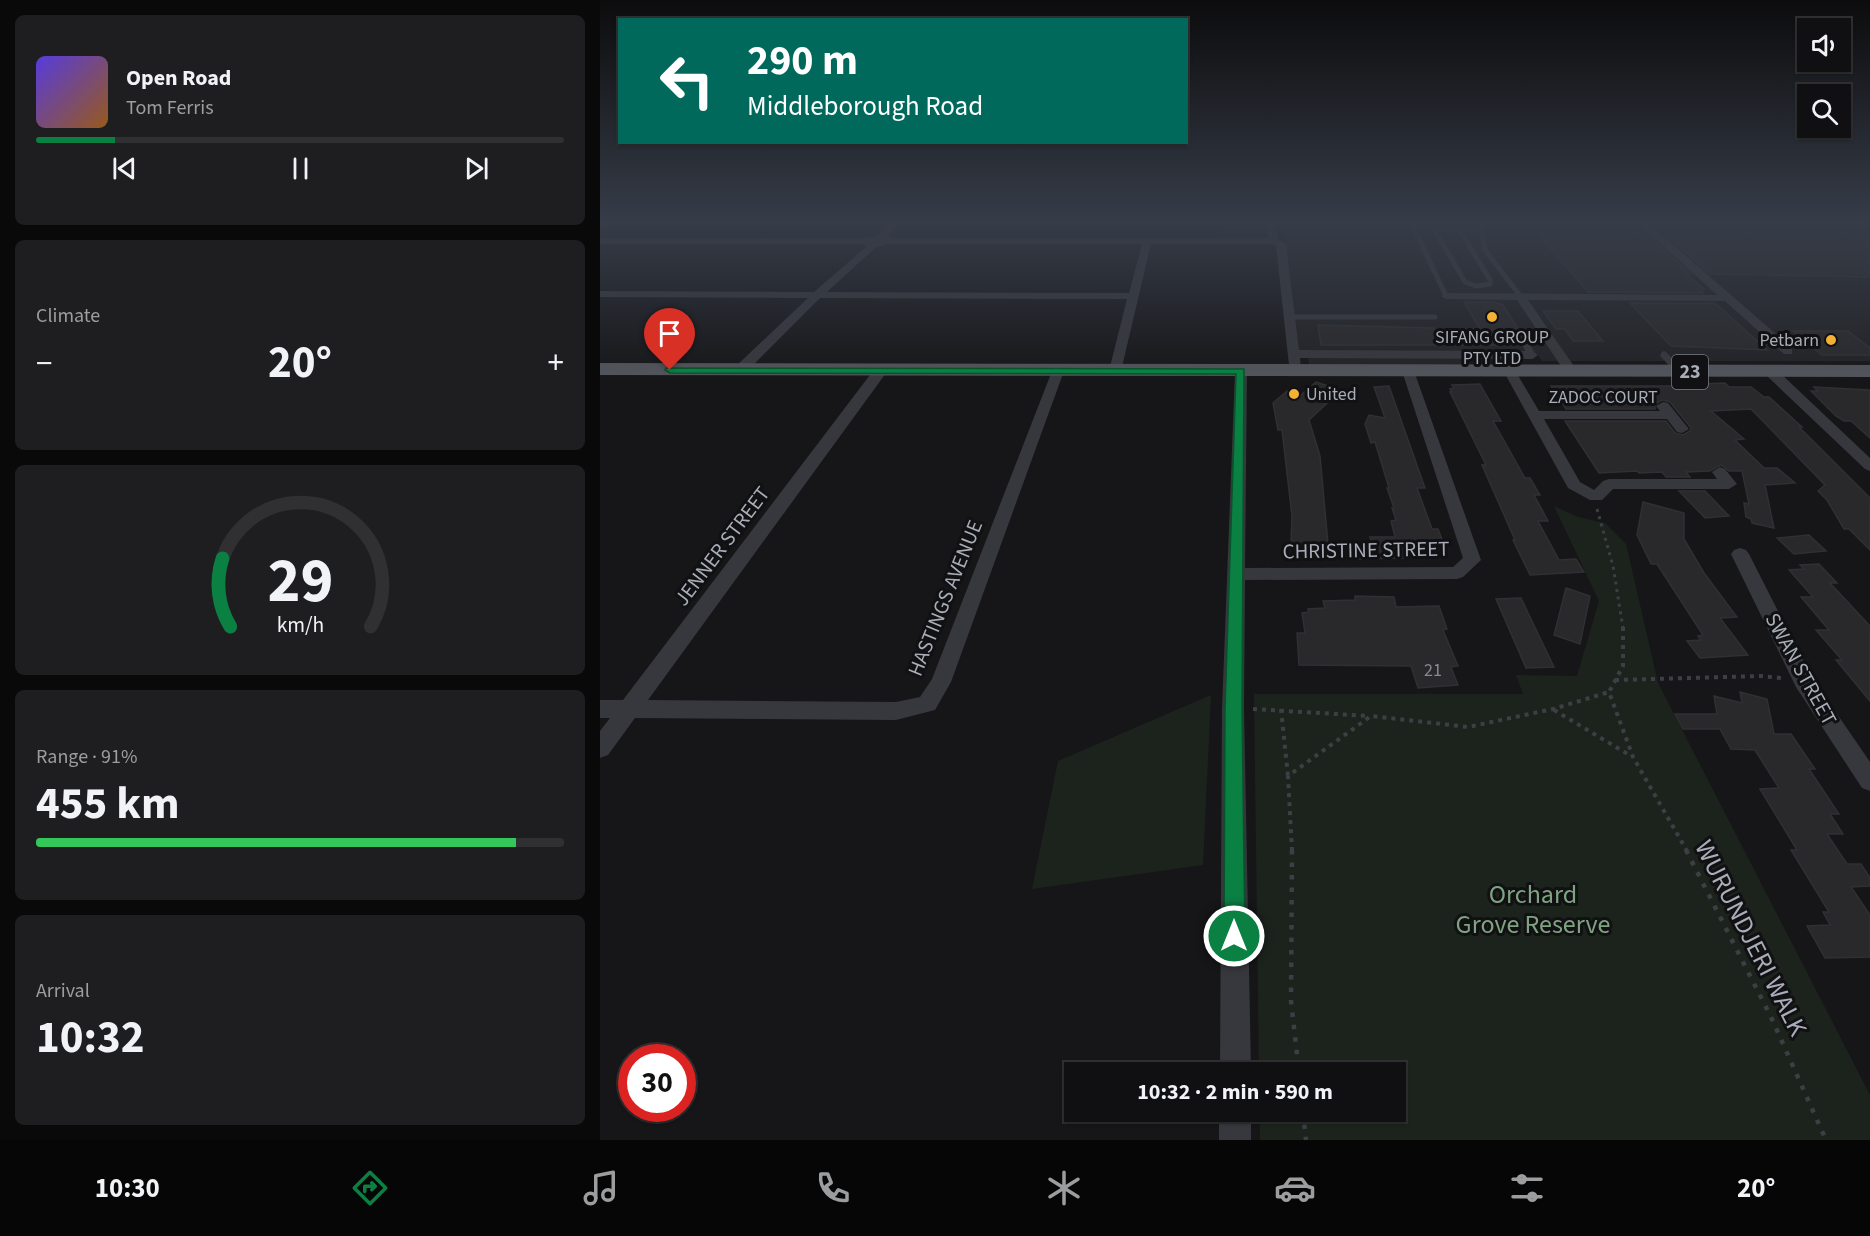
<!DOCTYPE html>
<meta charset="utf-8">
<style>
body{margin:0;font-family:"Source Sans 3",sans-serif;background:#1e1e20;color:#f1f3f6;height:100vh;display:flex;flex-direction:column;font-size:22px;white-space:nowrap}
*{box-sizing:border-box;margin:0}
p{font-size:20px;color:#9c9d9f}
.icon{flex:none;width:33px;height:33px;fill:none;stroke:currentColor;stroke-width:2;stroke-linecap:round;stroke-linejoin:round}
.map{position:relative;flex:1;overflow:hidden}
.drawer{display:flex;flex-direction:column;gap:15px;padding:15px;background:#09090a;width:600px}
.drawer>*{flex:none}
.hud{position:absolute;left:18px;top:18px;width:570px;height:126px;border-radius:0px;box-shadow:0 2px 4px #0004,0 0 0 2px #303032;background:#00695c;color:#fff;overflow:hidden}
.buttons{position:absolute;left:1197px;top:18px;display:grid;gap:12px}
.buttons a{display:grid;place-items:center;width:54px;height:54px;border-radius:0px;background:#101012;box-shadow:0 2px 4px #0004,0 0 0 2px #303032;font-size:30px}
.speed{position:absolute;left:18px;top:1044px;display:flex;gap:12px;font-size:30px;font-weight:700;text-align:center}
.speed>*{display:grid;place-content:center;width:78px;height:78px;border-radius:50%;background:#101012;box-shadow:0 2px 4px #0004,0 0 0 2px #303032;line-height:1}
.speed .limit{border:9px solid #d22;background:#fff;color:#111}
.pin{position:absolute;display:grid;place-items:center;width:51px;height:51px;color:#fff;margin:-62px -26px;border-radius:50% 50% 50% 0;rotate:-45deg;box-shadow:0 0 6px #0007}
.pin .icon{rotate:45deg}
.me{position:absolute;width:66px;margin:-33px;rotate:0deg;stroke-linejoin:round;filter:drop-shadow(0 0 4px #0008)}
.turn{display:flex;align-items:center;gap:21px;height:126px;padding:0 30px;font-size:27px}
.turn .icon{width:78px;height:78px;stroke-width:2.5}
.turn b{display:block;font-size:42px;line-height:51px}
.big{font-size:45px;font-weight:700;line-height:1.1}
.drawer .widget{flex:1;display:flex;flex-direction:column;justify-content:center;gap:9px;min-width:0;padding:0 21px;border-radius:9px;background:#1e1e20}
.drawer .dial{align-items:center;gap:0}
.dial svg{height:156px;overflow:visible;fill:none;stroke:#303032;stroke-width:7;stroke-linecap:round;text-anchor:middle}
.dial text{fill:#f1f3f6;stroke:none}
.song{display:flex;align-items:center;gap:18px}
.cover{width:72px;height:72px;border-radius:9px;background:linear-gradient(135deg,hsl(250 70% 55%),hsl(30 70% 35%))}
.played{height:6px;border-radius:3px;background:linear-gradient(90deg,#0b8043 15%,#303032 15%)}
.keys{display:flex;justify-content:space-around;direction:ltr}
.heat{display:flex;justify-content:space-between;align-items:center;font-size:33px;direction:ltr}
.charge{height:9px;border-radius:4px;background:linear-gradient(90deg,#34c759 91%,#303032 0)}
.trip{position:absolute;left:464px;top:1062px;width:342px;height:60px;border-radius:0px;background:#101012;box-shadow:0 2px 4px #0004,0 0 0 2px #303032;font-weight:700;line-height:60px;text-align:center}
.tabs{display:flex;height:96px;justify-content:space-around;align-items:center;background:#060607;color:#9c9d9f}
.tabs .icon{width:42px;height:42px}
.tabs .selected{color:#0b8043}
.tabs b{font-size:27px;color:#f1f3f6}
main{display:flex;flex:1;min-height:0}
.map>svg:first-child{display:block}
</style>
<main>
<section class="drawer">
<div class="widget">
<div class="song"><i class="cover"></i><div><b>Open Road</b><p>Tom Ferris</p></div></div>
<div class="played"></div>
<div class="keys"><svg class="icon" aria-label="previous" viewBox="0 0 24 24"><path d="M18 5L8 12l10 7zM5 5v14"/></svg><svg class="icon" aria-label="pause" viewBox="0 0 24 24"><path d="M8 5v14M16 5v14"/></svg><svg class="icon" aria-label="next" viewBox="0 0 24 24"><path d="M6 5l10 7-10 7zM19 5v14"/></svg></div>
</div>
<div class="widget"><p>Climate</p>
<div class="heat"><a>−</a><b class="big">20°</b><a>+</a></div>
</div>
<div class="widget dial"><svg viewBox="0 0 100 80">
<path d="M14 69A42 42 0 1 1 86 69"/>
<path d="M14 69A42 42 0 0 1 10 34" stroke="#0b8043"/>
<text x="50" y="56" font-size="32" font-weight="700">29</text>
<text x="50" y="72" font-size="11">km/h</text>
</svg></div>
<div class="widget"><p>Range · 91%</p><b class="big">455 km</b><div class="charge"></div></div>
<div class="widget"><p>Arrival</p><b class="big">10:32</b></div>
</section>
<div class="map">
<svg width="1270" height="1140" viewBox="0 0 1270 1140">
<rect width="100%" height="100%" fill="#161618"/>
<path fill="#222225" d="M683,222H1270V361H942L937,354H860L864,365H709L708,354H694Z"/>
<path fill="#1c231d" d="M617,222H671L673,241L616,242Z
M954,506L978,517L1005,523L1026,544L1058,683L1270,1095V1140H660V1112H795V1072H659L654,694H923L916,675L977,676L999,601Z
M611,695L603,865L432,889L458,761Z"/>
<path fill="#29292c" stroke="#303034" stroke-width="1.5" d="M928,222H988L997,230L1036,231L1040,234H1047L1091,274H1086L1104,289L1101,291L1103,293L988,292Z
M1137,228L1240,229L1251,235H1270V277L1110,274L1065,234L1146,235Z
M864,302H893L903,305L919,330H909L918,345H721L718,325L834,328L837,336L854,329H880Z
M1030,303H1115L1167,350L1071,346Z
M943,311H978L1003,341H973L965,329H956Z
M1193,331H1248L1270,348V355H1222Z
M716,382L741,390L709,420L720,456L729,555H704L702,542H691L692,516L682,430H678L673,403L687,391L701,395Z
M1125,383L1129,387H1151L1164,397H1169L1202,427H1199L1270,498V550L1249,529H1244L1227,500L1218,491L1225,485L1151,409L1111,411L1144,439L1135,440L1164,468H1177L1195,483L1165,485L1174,528L1152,523L1151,519L1146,517L1144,503L1149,504L1142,471H1129L1121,465L1110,471L1086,472L1090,477H1066L1062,472L1039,473L1037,471L999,473L965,421H1066L1075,433L1083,435L1090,431L1091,428L1070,402L1062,400L1055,404V409H966L951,386H1102L1099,384Z
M880,384L901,421H893L925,478H930L940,495H934L948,521H938L959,560L976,559L984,572L930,575L913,540H915L882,465H886L850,392H852L850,389L854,388L852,385Z
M789,386L825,488H817L832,529H838L843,542L832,543L836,552L804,553V558L759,559L756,545H772L770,537H795L791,521L796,520L792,508H794L787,488H789L775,442L771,443L765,424L769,415L785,418L774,387Z
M1214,387L1270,390V438L1251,421H1244L1236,416L1211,391H1218Z
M1079,491H1105L1129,516L1105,518Z
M1043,502L1084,513V539L1104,573L1137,617L1120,618L1148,655L1100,658L1087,641L1101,640L1098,636L1103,635L1057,564H1051L1037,535Z
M1209,535L1226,551L1194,554L1177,538Z
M1219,564L1237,583H1230L1270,626V701L1236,660H1242L1216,630H1229L1201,597H1213L1189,570L1204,569L1200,565Z
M966,588L990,596L980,644L954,635Z
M755,596L794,597L796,607L839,606L847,629L843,630L858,666L851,667L858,685L818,688L811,666L699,665L697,633H705L702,613L709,612L708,609L725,608L723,601L755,600Z
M921,598L929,615L954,667L926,668L896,599Z
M1140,692L1167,699L1174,734H1191L1215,769H1209L1239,814H1230L1243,834H1227L1247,864H1261L1270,878V886L1251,887L1270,915V957L1225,958L1207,926L1230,925L1223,912H1229L1191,850H1197L1160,789L1179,788L1155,750L1131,749L1120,729H1083L1075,714H1117L1114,696L1142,703Z"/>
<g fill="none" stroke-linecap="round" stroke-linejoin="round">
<path stroke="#3d3f44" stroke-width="3" stroke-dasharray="3 4.5" stroke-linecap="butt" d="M997,509L1013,566L1023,628"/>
<path stroke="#3d3f44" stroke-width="4" stroke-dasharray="4 5" stroke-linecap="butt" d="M1023,627V666L1009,692L1033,757L1087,851
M1015,680L1160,676L1181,678
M653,709L769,716
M681,709L688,776
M954,710L1031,756
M692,851L688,776L771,716L868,727L953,709L1009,692"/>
<path stroke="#3d3f44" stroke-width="4.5" stroke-dasharray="4.5 8" stroke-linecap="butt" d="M692,850L691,1001L699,1072
M1086,850L1171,1017L1226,1140
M703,1112L706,1140"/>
<path stroke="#37383d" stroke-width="5" d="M811,222L846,296
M830,222L865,282L876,286L890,284V280L855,222
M877,222L881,229L885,250L921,297
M835,229H881
M690,317H835"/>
<path stroke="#37383d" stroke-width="7" d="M932,355L920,335H947
M1064,355L1080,372"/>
<path fill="#37383d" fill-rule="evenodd" d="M290,222H299L287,236L291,238H668L667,222H675L678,239L686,244L699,350L932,351L938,355L932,359L700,358L701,371L695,375L690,374L676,246L672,244H551L521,371L515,375L509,371L527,299L220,298L145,373H135L134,370L135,367L208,298L0,297V291L214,292L266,247L262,244H0V238H265L278,235ZM287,244H542L529,293L227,292L276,247Z
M1047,222L1192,348V354H1184L1125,301L928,300L978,372L972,376L967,375L917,300L846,299L841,296L846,293L1117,295L1038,223Z
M281,366L287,370L286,373L48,700L296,702L320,697L332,679L452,371L458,367L463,368L464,371L351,682L335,710L296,720L35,718L8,755L0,758V731L10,718H0V700H23L276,367Z
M641,367L647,371L645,568L853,567L863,558L802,371L808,367L814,371L881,560L863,577L857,579L645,580L644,709L651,1072H620L622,709L635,371Z
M910,368L916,372L939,411H1060L1056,406L1063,402L1068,403L1089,429L1082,433L1077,432L1067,419H944L980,482L994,490L1003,481L1009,479H1117L1112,472L1120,467L1125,469L1137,484L1129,489H1013L1002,500H990L968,488L904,372Z
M1171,368L1176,369L1270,458V471L1265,469L1166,375L1165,372L1166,369Z
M1140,548L1146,550L1149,554L1211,676L1270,762V791L1262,788L1196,687L1131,554L1134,550Z
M619,1112H651V1140H619Z"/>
<path fill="#45474d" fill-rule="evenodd" d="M0,222H10L0,228Z"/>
<path fill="#53555c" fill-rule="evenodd" d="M0,363L1270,365V377L0,375Z"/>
</g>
<linearGradient id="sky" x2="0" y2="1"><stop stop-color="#0c0c0d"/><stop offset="0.58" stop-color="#363c48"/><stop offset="1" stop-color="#363c48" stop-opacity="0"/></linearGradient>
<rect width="1270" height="382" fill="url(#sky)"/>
<path fill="#0b8043" stroke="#07532c" stroke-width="1.5" d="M66,368L644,369L642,709L645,936L642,944L634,947L627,944L624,936L625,709L636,374L70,373L65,370Z"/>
<g fill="#f2b134" stroke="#111113" stroke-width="2">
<circle cx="892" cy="317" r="6"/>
<circle cx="1231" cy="340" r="6"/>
<circle cx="694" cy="394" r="6"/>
</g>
<g text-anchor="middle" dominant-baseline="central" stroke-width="6" stroke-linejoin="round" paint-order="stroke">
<g font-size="18" fill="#a8adb8" stroke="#111113">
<text x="892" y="337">SIFANG GROUP<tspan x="892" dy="21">PTY LTD</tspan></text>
<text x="1219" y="340" text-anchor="end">Petbarn</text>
<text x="706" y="394" text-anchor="start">United</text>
</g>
<g font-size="18" fill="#a8adb8" stroke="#111113">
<text x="1003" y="397">ZADOC COURT</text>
</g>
<g font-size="18" fill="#888b94">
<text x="833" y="670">21</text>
</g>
<rect fill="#111113" stroke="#7b7e86" stroke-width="1.5" x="1072" y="355" width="36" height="34" rx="4.5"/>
<g font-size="20" font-weight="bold" fill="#a8adb8">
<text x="1090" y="372">23</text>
</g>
<g font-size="21" fill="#a8adb8" stroke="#111113">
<text transform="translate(122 546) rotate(-53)">JENNER STREET</text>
<text transform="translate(766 550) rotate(-1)">CHRISTINE STREET</text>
<text transform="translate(345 598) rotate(-68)">HASTINGS AVENUE</text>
<text transform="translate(1201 669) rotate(61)">SWAN STREET</text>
</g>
<g font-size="26" fill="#7fa381" stroke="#111113">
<text x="933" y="894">Orchard<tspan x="933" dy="30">Grove Reserve</tspan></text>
</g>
<g font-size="26" fill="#a8adb8" stroke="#111113">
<text transform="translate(1151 938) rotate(63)">WURUNDJERI WALK</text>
</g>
</g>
</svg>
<div class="buttons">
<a><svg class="icon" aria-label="sound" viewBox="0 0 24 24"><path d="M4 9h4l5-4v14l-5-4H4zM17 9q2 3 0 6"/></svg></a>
<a><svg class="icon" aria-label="search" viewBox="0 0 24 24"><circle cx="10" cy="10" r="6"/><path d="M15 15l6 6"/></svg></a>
</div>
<div class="speed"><div class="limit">30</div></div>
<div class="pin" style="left:70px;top:370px;background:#d93025"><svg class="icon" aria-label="arrive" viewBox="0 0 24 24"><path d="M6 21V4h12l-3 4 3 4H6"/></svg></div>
<svg class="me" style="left:634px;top:936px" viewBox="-20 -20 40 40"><circle r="17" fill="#0b8043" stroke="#fff" stroke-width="3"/><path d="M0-11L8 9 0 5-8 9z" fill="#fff"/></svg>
<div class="trip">10:32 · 2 min · 590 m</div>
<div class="hud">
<div class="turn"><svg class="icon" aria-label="left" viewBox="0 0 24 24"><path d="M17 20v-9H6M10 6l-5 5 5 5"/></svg><div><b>290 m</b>Middleborough Road</div></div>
</div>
</div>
</main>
<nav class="tabs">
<b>10:30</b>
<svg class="icon selected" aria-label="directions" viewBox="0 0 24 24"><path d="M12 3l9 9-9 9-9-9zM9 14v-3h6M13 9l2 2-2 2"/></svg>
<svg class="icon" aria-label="music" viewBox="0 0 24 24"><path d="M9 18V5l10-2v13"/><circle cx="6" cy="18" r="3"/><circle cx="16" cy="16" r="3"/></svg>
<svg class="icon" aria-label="phone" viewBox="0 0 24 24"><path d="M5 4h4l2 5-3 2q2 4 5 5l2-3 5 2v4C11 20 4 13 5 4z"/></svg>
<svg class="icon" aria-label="climate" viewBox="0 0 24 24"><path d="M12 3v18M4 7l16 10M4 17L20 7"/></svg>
<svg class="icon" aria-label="car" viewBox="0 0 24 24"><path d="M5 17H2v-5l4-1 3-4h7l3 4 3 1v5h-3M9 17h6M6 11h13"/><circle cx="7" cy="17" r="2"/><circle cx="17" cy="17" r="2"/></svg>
<svg class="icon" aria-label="filters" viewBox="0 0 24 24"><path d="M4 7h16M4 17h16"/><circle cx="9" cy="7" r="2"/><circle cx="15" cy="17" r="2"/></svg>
<b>20°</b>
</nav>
